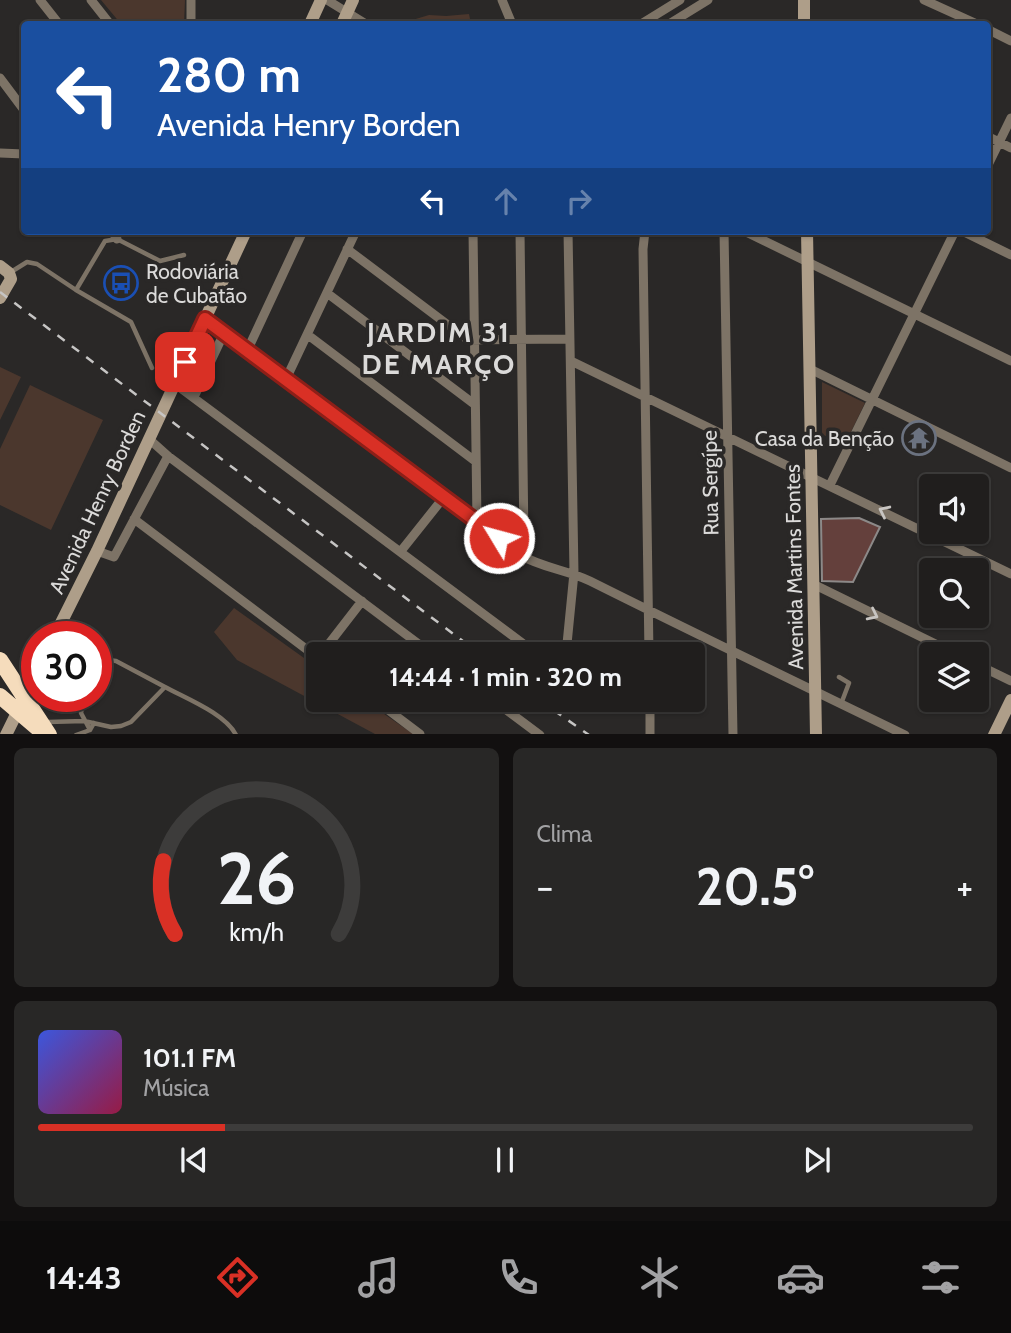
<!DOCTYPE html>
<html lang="pt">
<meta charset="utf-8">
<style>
body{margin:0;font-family:Cabin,sans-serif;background:#282726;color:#f1f3f6;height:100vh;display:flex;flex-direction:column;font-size:26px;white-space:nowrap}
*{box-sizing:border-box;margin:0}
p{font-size:23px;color:#a2a2a4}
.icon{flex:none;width:38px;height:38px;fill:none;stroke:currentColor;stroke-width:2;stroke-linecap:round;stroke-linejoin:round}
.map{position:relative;height:734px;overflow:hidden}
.side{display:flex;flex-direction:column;gap:14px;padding:14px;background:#121010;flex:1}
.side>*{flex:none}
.guide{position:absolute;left:21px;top:21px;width:970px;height:214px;border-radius:7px;box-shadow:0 2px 5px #0004,0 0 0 2px #3d3c3b;background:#1a4fa0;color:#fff;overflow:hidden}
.tools{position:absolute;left:919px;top:474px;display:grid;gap:14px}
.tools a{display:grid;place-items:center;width:70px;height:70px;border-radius:7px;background:#201e1d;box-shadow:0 2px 5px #0004,0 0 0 2px #3d3c3b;font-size:35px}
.speed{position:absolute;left:21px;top:621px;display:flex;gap:14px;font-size:35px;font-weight:700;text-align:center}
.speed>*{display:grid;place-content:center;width:91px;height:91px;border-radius:50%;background:#201e1d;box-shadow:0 2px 5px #0004,0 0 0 2px #3d3c3b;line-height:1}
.speed .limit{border:10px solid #d22;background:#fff;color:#111}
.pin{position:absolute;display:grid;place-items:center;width:60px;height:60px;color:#fff;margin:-30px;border-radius:14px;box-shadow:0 4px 10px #0006}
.me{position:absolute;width:77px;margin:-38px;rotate:307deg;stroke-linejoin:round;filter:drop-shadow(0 0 5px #0008)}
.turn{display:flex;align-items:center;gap:24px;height:147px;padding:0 21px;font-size:32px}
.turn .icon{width:91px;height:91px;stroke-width:2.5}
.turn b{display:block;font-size:49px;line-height:60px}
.lanes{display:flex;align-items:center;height:66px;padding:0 21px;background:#0003;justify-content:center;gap:35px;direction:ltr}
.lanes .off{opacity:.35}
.big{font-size:52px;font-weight:700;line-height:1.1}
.side .card{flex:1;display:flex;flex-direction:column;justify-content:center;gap:10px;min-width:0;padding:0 24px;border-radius:10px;background:#282726}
.side .dial{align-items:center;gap:0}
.dial svg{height:182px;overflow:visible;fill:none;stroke:#3d3c3b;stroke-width:7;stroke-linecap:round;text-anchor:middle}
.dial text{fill:#f1f3f6;stroke:none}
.song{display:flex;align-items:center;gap:21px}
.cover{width:84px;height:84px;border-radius:10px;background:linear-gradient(135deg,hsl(230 70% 55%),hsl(340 70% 35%))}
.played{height:7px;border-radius:4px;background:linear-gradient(90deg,#d93025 20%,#3d3c3b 20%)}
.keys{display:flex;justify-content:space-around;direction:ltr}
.heat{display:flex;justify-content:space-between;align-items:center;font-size:38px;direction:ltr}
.side .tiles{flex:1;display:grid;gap:14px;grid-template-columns:1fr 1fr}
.card:last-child{grid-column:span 2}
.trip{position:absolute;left:306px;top:642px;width:399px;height:70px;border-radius:7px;background:#201e1d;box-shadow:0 2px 5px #0004,0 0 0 2px #3d3c3b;font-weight:700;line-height:70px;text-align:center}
.tabs{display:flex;height:112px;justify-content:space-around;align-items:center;background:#0d0c0c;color:#a2a2a4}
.tabs .icon{width:49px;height:49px}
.tabs .on{color:#d93025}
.tabs b{font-size:32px;color:#f1f3f6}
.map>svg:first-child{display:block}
</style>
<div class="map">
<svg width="1011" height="735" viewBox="0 0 1011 735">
<rect width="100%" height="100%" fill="#2a2827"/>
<path fill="#4b372d" d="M101,0H185L184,24H121Z
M469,14L471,24H399L429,15L446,16Z
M0,367L21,377L0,420Z
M822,382L865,403L844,446L822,434Z
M30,385L103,420L51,530L0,505V449Z
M234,608L318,668V700H364L413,734H375L237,660L214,632Z"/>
<path fill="#64403c" stroke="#8c8988" stroke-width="2" d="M859,518L880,527L853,582L822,581L821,519Z"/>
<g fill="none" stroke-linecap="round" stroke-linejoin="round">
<path stroke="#7d7366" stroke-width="4.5" d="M11,272L27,262L37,264L76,290
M152,368L131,322L76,290L105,241L117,239L160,261L184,255
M96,673L101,665L108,660L116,661L165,687
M839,677L849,683L841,704
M84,696L81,713L90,730
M48,722L84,721L111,727L121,726L131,722L165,687C185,698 226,714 236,735
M76,735L90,730L94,723"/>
<path stroke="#7d7366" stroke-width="9" d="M40,0L59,24
M91,0L110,24
M327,0L366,24
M502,0L512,24
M924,0L977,24
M191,24V0
M641,24L680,0
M669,24L708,0
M987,29L1011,41
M0,78L24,110
M987,136L1011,148
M0,153L24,154
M987,167L1011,118
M112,231L117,239
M473,231L477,522
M520,231L524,541L520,555
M645,231L643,249L649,654
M724,231L733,735
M744,231L1011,361
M962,231L1011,255
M347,249L468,340L570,339
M327,293L474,404
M205,319L520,555C543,568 567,570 590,581C694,633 800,684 905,735
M308,335L475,461
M247,351L303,231
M571,361L1011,574
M810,369L1011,468
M286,379L356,231
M175,384L537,654
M194,397L224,333
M149,439L168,456L432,654
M830,485L955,231
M134,519L318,658
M97,551L114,557L168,456
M401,551L444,497
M813,584L956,654
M321,654L362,601
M566,654L574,573L568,231
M976,664L1011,681
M375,700L420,734
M493,700L540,735
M650,700V735"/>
<path stroke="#ae9e89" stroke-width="12" d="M804,0V24
M310,24L321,0
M342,24L353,0
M807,231L816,735
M0,266L9,273L11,279L0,298
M54,637L97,551L246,231
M6,735L37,672
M994,735L1011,700"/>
<path stroke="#c6c5c4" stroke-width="2.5" stroke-dasharray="9 9" stroke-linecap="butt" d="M0,292L480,654
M539,700L589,735"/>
<path stroke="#f5dcbc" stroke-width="16" d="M0,660L49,735
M0,696L41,731"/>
</g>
<defs><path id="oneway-chevron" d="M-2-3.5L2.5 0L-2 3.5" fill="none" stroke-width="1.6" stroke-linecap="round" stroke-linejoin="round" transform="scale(1.75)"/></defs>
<g stroke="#c8c5c2">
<use href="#oneway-chevron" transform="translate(884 511) rotate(-154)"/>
<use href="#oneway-chevron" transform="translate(873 615) rotate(26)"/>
</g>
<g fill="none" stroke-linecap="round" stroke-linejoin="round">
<g stroke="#8d1f18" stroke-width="18">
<path id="route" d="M185,362L205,319L499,538"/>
</g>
<use href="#route" stroke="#d93025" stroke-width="12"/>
</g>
<defs>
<g id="bus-ring" transform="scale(1.75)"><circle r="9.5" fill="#2a2827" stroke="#1a4fb4" stroke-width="1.5"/><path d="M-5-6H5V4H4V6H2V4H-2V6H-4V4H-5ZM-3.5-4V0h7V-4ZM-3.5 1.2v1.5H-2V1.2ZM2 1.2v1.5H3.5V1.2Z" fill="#1a4fb4"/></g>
<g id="temple-ring" transform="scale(1.75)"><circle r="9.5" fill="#2a2827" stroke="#6b7280" stroke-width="1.5"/><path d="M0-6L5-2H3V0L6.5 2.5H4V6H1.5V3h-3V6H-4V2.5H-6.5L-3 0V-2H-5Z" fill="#6b7280"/></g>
</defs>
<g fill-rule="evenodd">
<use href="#bus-ring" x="121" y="283"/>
<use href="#temple-ring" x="919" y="438"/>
</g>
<g text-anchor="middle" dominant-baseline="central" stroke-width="7" stroke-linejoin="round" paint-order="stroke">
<g font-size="21" fill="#dbdad9" stroke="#2a2827" text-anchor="start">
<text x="146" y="271">Rodoviária<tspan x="146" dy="24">de Cubatão</tspan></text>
<text x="894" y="438" text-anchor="end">Casa da Benção</text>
</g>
<g font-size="21" fill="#dbdad9" stroke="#2a2827">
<text transform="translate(710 483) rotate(-91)">Rua Sergípe</text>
<text transform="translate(97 502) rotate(-65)">Avenida Henry Borden</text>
<text transform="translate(794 567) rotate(-91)">Avenida Martins Fontes</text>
</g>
<g font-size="28" font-weight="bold" letter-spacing="2" fill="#dbdad9" stroke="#2a2827">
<text x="439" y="332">JARDIM 31<tspan x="439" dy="32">DE MARÇO</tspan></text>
</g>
</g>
</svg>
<div class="tools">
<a><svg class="icon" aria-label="sound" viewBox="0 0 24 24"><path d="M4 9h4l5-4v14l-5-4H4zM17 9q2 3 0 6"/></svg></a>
<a><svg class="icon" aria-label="search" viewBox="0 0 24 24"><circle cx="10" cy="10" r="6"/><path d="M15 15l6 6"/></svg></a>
<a><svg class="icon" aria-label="layers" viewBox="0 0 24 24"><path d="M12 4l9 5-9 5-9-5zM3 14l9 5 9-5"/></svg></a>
</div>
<div class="speed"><div class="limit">30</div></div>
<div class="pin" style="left:185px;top:362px;background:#d93025"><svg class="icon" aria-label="arrive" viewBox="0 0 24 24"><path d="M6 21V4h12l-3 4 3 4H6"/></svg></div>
<svg class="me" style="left:499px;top:538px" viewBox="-20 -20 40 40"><circle r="17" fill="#d93025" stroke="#fff" stroke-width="3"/><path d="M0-11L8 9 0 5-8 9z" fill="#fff"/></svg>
<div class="trip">14:44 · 1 min · 320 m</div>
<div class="guide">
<div class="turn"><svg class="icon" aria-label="left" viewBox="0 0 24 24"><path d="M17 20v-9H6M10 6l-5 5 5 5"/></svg><div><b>280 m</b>Avenida Henry Borden</div></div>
<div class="lanes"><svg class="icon" aria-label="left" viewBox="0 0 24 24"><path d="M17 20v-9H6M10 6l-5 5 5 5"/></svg><svg class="icon off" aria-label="ahead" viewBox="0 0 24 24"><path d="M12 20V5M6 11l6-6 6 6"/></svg><svg class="icon off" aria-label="right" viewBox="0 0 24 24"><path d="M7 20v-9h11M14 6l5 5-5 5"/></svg></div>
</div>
</div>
<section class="side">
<div class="tiles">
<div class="card dial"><svg viewBox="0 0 100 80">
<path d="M14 69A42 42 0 1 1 86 69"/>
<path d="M14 69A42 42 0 0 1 9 37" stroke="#d93025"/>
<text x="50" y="56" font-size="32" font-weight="700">26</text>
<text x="50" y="72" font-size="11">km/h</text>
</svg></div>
<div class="card"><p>Clima</p>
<div class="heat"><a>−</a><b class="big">20.5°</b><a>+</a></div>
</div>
<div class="card">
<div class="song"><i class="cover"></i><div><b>101.1 FM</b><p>Música</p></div></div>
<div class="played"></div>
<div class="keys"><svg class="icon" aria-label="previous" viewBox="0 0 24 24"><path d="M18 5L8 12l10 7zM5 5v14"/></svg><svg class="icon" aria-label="pause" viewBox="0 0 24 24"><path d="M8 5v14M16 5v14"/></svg><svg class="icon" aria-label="next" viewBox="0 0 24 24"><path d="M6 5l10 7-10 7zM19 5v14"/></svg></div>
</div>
</div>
</section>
<nav class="tabs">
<b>14:43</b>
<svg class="icon on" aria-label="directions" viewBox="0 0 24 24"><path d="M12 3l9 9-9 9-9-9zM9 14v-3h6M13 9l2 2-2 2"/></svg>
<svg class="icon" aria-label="music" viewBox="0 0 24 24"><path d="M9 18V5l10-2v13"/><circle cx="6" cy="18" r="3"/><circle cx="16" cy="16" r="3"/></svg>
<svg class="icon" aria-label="phone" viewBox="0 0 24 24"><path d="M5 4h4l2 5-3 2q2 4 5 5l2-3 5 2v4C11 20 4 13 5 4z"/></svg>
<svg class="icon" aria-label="climate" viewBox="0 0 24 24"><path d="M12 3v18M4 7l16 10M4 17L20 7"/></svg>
<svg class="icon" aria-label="car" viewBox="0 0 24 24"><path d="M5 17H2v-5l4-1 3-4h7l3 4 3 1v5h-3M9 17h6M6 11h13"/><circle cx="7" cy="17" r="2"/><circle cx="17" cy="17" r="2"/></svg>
<svg class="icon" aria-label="filters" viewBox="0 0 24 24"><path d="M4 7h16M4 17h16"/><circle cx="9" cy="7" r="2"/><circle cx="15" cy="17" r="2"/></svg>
</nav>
